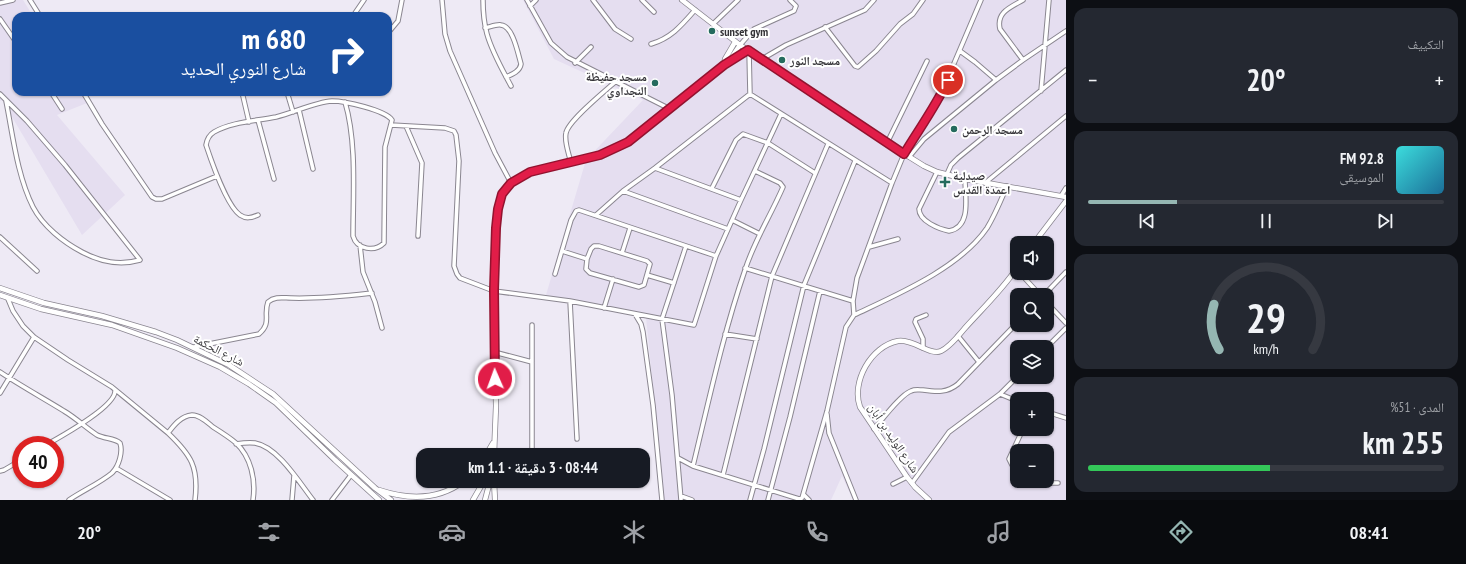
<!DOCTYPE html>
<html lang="ar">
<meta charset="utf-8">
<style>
body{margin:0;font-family:"PT Sans Narrow","Noto Naskh Arabic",sans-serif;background:#242831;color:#f1f3f6;direction:rtl;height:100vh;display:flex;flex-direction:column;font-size:15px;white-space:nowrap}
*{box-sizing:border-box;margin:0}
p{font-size:13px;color:#9ea1a6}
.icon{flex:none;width:22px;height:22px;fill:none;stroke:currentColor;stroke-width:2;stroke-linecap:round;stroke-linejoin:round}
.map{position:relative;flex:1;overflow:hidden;direction:ltr}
.panel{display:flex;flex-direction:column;gap:8px;padding:8px;background:#0d0f14;width:400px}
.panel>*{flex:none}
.hud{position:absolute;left:12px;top:12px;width:380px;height:84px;border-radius:12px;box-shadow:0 1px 3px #0004;direction:rtl;background:#1a4fa0;color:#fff;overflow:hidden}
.buttons{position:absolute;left:1010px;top:236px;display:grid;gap:8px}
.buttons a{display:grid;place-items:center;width:44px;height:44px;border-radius:8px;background:#171b24;box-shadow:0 1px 3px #0004;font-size:20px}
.speed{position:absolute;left:12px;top:436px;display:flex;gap:8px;font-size:20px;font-weight:700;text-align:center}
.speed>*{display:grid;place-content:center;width:52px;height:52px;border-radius:50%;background:#171b24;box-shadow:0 1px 3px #0004;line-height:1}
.speed .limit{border:6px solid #d22;background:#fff;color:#111}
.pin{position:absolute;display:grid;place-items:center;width:34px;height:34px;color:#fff;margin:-17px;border:2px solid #fff;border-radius:50%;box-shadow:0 1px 4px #0007}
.me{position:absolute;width:44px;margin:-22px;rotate:358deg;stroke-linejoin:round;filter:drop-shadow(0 0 3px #0008)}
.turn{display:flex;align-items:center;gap:14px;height:84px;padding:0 20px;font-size:18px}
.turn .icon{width:52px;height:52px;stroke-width:2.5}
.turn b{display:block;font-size:28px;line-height:34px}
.big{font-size:30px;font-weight:700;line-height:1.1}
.panel .card{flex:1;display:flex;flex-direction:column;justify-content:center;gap:6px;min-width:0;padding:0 14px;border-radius:12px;background:#242831}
.panel .dial{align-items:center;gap:0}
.dial svg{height:104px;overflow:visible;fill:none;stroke:#363941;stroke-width:7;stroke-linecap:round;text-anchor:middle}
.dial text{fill:#f1f3f6;stroke:none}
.song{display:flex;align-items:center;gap:12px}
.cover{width:48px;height:48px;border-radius:6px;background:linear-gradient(135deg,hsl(180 70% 55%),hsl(200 70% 35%))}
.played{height:4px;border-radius:2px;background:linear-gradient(90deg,#95b6b2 25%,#363941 25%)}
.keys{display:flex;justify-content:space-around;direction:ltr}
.heat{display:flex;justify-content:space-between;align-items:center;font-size:22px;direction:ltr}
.charge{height:6px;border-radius:3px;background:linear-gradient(90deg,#34c759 51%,#363941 0)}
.trip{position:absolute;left:416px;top:448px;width:234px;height:40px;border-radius:12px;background:#171b24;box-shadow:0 1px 3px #0004;font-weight:700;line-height:40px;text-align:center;direction:rtl}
.tab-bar{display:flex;height:64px;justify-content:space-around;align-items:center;background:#090b0e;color:#9ea1a6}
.tab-bar .icon{width:28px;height:28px}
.tab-bar .selected{color:#95b6b2}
.tab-bar b{font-size:18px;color:#f1f3f6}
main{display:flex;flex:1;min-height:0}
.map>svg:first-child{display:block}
</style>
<main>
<section class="panel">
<div class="card"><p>التكييف</p>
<div class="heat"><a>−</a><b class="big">20°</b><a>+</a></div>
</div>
<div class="card">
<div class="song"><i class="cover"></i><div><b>92.8 FM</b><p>الموسيقى</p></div></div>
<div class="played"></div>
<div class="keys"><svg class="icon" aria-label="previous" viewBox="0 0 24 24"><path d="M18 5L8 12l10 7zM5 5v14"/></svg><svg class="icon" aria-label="pause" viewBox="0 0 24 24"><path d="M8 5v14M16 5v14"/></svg><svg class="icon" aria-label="next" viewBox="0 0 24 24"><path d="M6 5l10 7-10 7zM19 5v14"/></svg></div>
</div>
<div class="card dial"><svg viewBox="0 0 100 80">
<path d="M14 69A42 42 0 1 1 86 69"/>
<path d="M14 69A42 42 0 0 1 10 34" stroke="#95b6b2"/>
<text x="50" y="56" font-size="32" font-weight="700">29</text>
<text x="50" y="72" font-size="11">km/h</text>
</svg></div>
<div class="card"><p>المدى · 51%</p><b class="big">255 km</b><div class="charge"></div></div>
</section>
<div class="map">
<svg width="1066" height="500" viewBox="0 0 1066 500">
<rect width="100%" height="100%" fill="#eeeaf5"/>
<path fill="#e5def0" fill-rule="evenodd" d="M0,0H23L33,16H16V92H80L87,103L57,115L125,195L82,235L2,100L0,101Z
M523,0H1066V500H853L842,476L831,500H664L646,317L546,295L586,160L643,100L554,59ZM1017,243H1047V273H1017ZM1017,295H1047V325H1017ZM1017,347H1047V377H1017ZM1017,399H1047V429H1017ZM1017,451H1047V481H1017Z"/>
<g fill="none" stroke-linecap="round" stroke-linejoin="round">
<g stroke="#8a8690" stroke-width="5.5">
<path id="minor" d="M30,0L40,16
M442,0L445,34L450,51L495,153L511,183
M483,0C483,12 484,23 487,34C492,52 502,69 511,86
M527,0L551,43L567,57L670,109
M593,0L615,29L631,39
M642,0L654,12
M0,3L13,0
M530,6L536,0
M353,16L364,0
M0,19L16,42
M713,24L738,0
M825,27L855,66L858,67L876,51L900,24L913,14L923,0
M485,28C490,27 497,24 501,25C513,26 518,54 521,64C520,71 513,74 506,77
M388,33L398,21L402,0
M651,44C671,38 681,26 695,10
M740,45L754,29L794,11L796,6L790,0
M749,51L750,94L892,183
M960,51L975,62L996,80
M762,59L786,45L865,10L874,0
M1023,60L1000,29C996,12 1011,7 1023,0
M575,63L591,47
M1041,91L1049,0
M51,92L62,109
M83,92L102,124L152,197L156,199H162L217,176
M242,92L249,122
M287,92L293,112
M0,94L27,121L65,165L140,260C119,266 101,262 82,252C63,242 43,226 33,207C17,175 13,136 6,101
M299,110L313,169
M258,120L274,179
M391,125L445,128L454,131L456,135L459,161L454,266L457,274L460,278L494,291L570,301L694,325L716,256L741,200L781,114
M406,126L422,163L418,236
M887,143L927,61
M909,157L924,139L996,80L1023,60L1066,31
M571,163C569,154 564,142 566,133C568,121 605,91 615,82
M655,168L741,200
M937,172L919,209C919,221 939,229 949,231C972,227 965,196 965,179
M947,174L951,165L958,158L1066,70
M985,183L1066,116
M712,188L736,140L743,134L768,143L815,173
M623,191L728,229
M1061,196L1066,188
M258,215C251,218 246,219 240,215C227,206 211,160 206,145C207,139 209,135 214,132C231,122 256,121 276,117C293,113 315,102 332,101C345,101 385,110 392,120L385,147L384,243C375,252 357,250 353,236C353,195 357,142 345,102
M596,215L623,191L655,168L750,94
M732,220L760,234
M0,237L37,271
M360,245L363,272L375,302L382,328
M869,247L898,239
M562,251L587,259L586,269L590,273L639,287L644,285L650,264L647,261L599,246H594L591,249L587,259
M622,253L630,228
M745,268L853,301
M1020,273L1040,295
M555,274L571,220L576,211L579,210L716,256
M647,275L674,283
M1044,295L1066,272
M8,299L13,311L23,326L34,337L68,360L112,387L168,433
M570,301L577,439
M1047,303L1066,323
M604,308L613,279
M635,314L641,324L643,332L653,405L662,500
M854,315L853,301L857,278L892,183L904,154L941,94L981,0
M532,325V454
M725,334L757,339
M958,336L979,362
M194,347L259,334C272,323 263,315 268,302C275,296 283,298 291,298C319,299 345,296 372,293
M1047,347L1066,328
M923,348V339L915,322L916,319L926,315
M494,352L532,362
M0,372C21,386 43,398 64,411C76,418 86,428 97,435C105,439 114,438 120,443C123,452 119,466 112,473C100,483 82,491 69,500
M0,393L34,337
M1000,394L1017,401
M1047,412L1066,418
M827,414L829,433L856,500
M874,429C882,420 900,395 911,391C915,389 919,390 923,390C937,392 947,393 958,384L1017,323
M236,444C242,443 249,442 255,443C278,447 299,482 313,500
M46,445C60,437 117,406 115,390
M678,458L693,466L799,499L802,498L827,411L846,327L854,315C896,295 960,268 987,228C995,215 1001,200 1007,186
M693,466C709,400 723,334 745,270C754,241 771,215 783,187L780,183L755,171
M116,468L170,500
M1017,469L1012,465L1009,459L1023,429
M0,471L4,470L21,460
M723,475L772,276L828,144
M1044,481L1052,483H1058
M912,483L949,432L1000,394L1017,377
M893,484L907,477
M804,495L809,500
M681,496L692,500
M195,500C199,467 191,455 168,433C174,425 181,416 192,415C200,415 207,422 213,427C221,432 229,437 236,443C251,457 256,480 253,500
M292,500L294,476
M332,500L351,475
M681,500L672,395L662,319L686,246
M750,500L764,449L804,285L855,161
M768,500L790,417L820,291"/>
</g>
<g stroke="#8a8690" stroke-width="6">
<path id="tertiary" d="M682,0L740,45L887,143L924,166L937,172L965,179L1066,197
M731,60L748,50
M724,65L725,59L735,42
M1034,243L1066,201
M0,288L44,303L102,316L156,332L177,340L229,365L273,394L375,488L391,500
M0,295L41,309L112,325L177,348L220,367L249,384L276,403L335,460L379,500
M486,455L493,443
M494,455L496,406L494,291L496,228L498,209L502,194L511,183L530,172L600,155L628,142L729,61L740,45
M494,481L495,500
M379,490C409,500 439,500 464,481
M473,500L484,481
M485,500L490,481
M929,500L915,487L907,477L860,407C851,382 871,346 898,341C914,339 930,356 941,351C950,347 959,335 965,328C983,308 1002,290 1017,268"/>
</g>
<use href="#minor" stroke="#fff" stroke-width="3.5"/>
<use href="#tertiary" stroke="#fff" stroke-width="4.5"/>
</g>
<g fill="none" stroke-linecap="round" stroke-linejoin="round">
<g stroke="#92132f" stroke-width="10">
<path id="route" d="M495,379L494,290L496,228L498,209L502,194L511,183L530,172L600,155L628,142L724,65L748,50L904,154C919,129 936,106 948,80"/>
</g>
<use href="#route" stroke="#e11d48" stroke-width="7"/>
</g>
<g fill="#256b5e" stroke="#fff" stroke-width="1.5">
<circle cx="712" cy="31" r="4"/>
<circle cx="782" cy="60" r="4"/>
<circle cx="655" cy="83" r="4"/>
<circle cx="954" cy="129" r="4"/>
<path d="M943 176h4v4h4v4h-4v4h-4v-4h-4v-4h4z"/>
</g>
<g text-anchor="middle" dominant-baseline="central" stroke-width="4" stroke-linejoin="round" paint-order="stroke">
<g font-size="12" font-weight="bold" fill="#353438" stroke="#fff" text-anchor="start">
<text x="720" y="31">sunset gym</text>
<text x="790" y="60">مسجد النور</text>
<text x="647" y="76" text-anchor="end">مسجد حفيظة<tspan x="647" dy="14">النجداوي</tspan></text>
<text x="962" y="129">مسجد الرحمن</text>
<text x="953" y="175">صيدلية<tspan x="953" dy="14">اعمدة القدس</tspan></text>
</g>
<g font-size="12" fill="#353438" stroke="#fff">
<text transform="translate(219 350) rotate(27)">شارع الحكمة</text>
<text transform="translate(894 438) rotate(56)">شارع الوليد بن أبان</text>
</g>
</g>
</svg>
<div class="buttons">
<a><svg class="icon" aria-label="sound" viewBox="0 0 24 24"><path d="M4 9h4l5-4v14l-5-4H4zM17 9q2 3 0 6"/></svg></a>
<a><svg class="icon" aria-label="search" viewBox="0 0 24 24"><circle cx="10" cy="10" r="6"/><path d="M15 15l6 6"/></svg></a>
<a><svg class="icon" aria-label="layers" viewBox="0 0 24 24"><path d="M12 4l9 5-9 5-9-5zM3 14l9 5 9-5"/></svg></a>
<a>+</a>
<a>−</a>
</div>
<div class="speed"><div class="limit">40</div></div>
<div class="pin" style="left:948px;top:80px;background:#d93025"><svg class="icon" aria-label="arrive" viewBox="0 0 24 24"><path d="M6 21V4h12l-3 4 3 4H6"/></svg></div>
<svg class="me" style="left:495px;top:379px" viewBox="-20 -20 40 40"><circle r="17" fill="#e11d48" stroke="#fff" stroke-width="3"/><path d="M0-11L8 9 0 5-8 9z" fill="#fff"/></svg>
<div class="trip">08:44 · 3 دقيقة · 1.1 km</div>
<div class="hud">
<div class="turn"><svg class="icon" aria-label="right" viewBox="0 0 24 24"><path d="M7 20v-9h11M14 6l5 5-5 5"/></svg><div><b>680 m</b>شارع النوري الحديد</div></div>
</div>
</div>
</main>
<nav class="tab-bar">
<b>08:41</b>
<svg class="icon selected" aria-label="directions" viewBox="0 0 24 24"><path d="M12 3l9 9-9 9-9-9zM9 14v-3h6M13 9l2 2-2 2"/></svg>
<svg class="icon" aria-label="music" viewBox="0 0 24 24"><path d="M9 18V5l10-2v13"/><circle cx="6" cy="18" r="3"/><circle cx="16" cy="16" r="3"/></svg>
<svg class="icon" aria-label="phone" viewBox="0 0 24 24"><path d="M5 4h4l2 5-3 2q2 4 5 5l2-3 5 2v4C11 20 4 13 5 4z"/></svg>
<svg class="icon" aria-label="climate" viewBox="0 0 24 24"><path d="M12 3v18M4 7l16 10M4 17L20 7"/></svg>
<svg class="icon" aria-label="car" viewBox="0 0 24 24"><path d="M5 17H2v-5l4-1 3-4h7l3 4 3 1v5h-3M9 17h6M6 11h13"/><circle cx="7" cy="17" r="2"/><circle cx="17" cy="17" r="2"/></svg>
<svg class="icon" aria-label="filters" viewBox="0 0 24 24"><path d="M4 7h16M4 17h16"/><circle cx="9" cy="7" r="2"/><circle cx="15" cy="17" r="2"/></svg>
<b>20°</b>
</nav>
